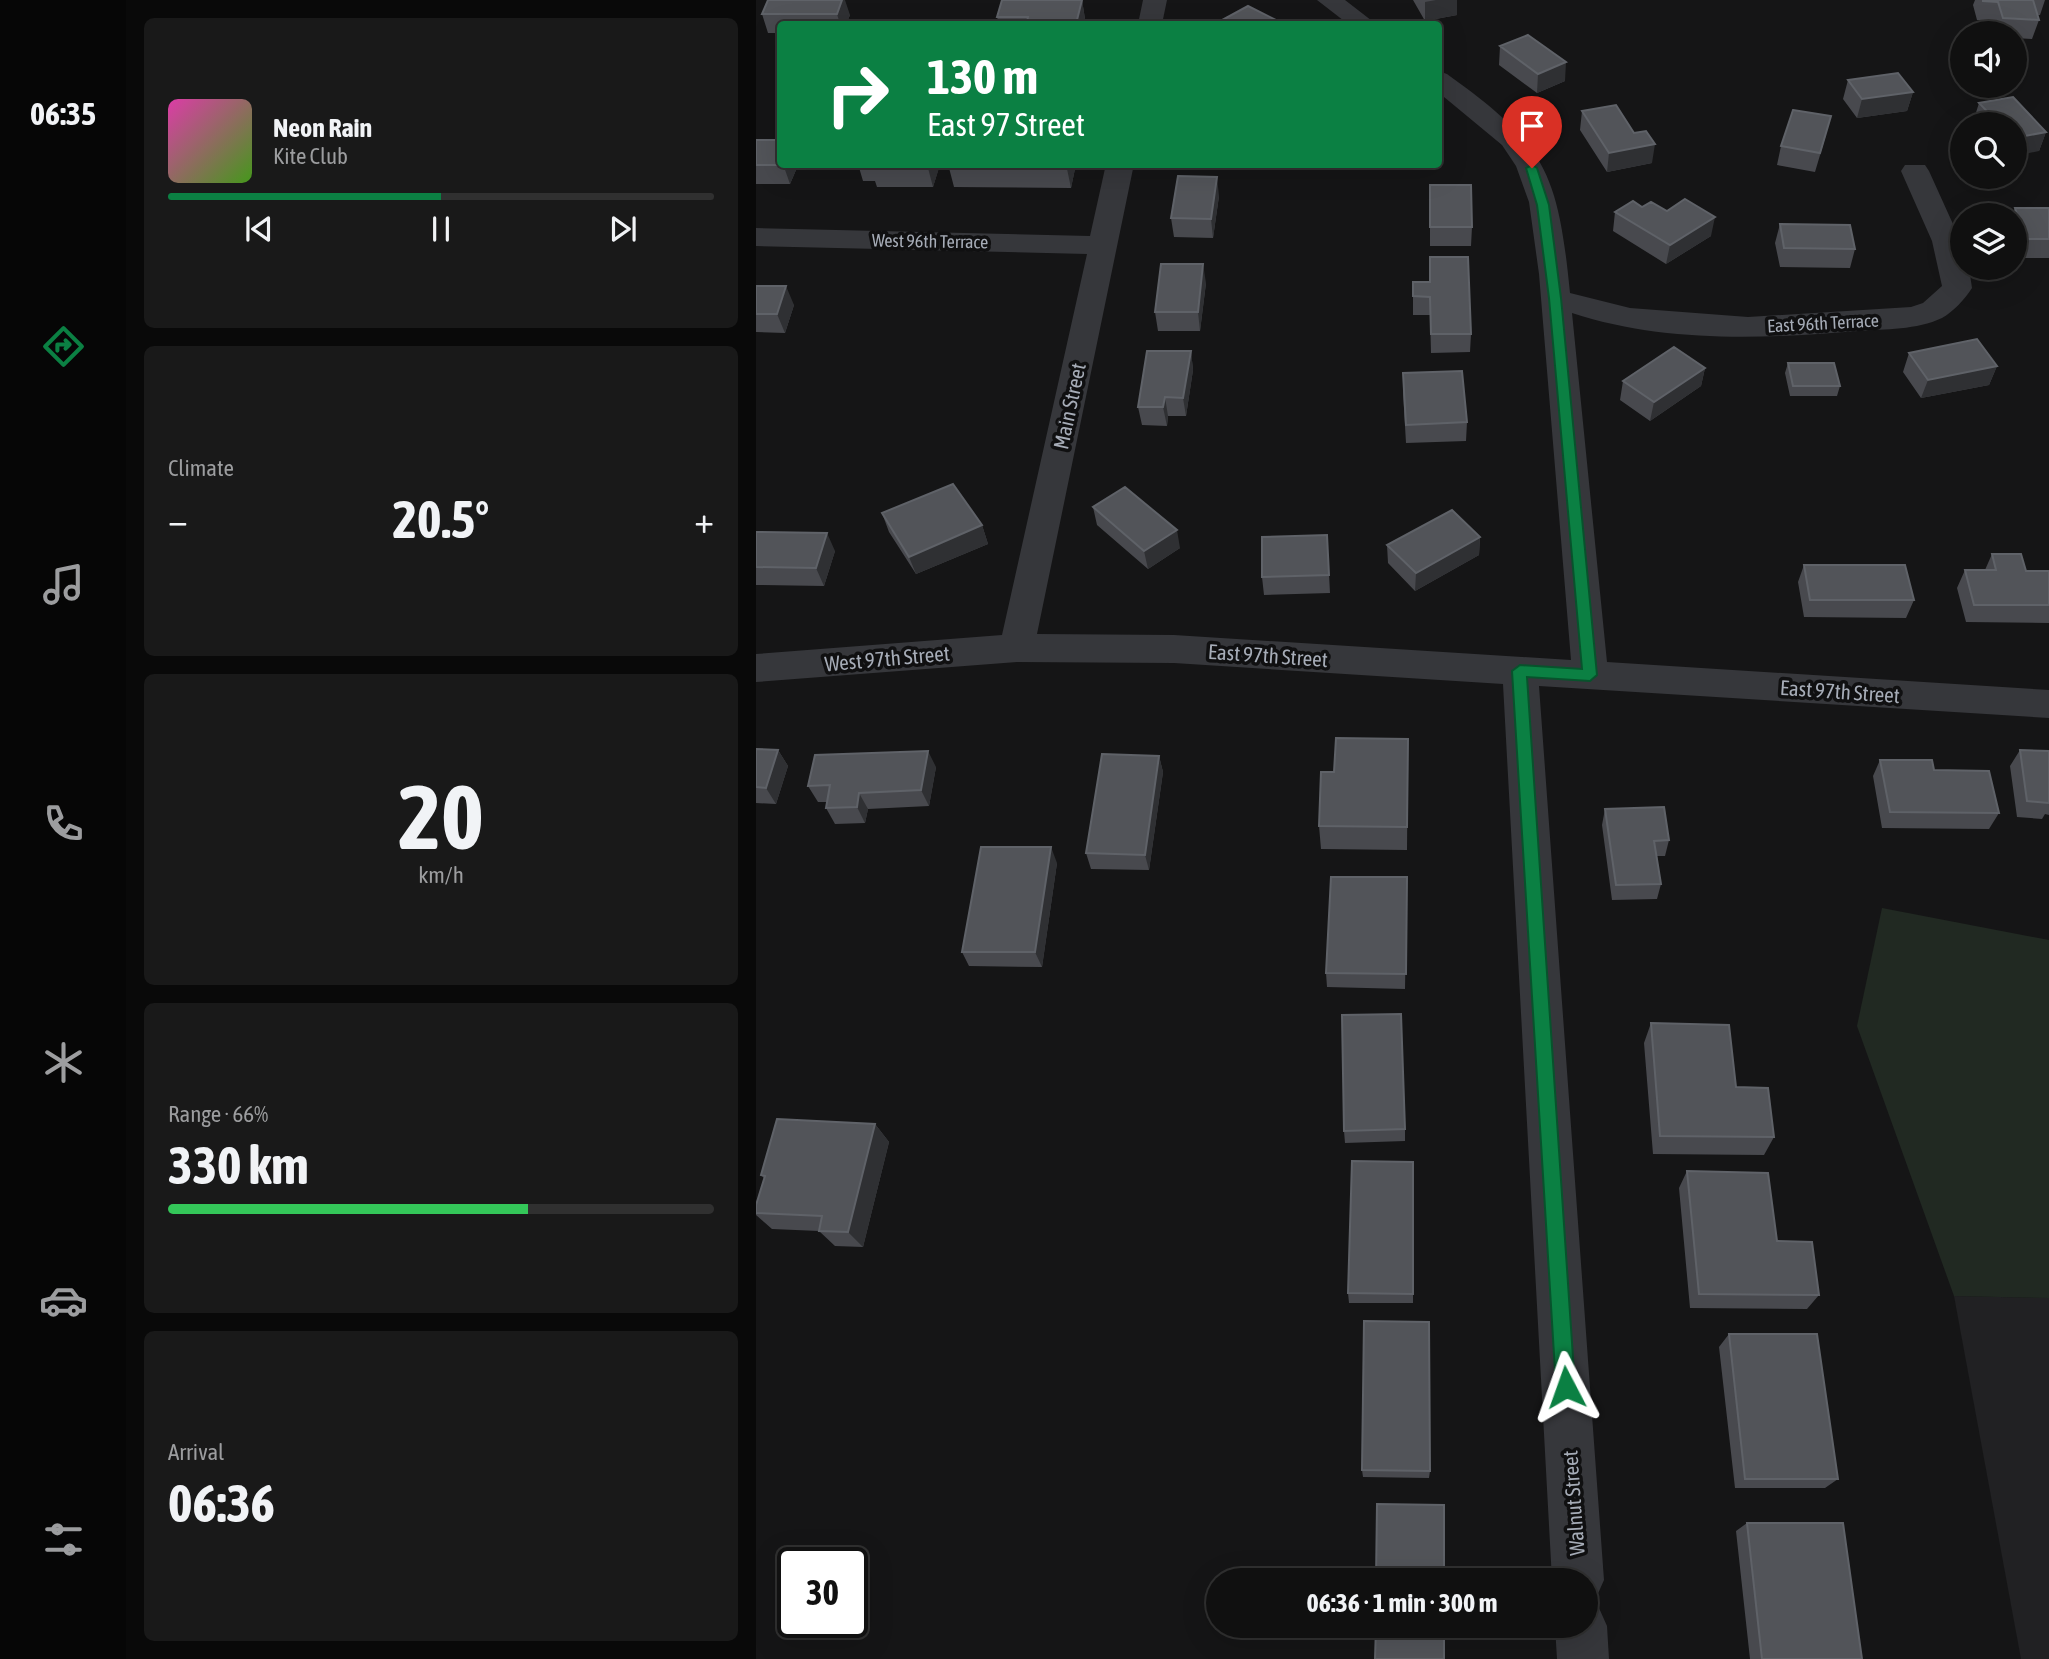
<!DOCTYPE html>
<meta charset="utf-8">
<style>
body{margin:0;font-family:"Asap Condensed",sans-serif;background:#191919;color:#f1f3f6;height:100vh;display:flex;flex-direction:column;font-size:26px;white-space:nowrap}
*{box-sizing:border-box;margin:0}
p{font-size:23px;color:#9c9d9f}
.icon{flex:none;width:38px;height:38px;fill:none;stroke:currentColor;stroke-width:2;stroke-linecap:round;stroke-linejoin:round}
.map{position:relative;flex:1;overflow:hidden}
.panel{display:flex;flex-direction:column;gap:18px;padding:18px;background:#090909;width:630px}
.panel>*{flex:none}
.hud{position:absolute;left:21px;top:21px;width:665px;height:147px;border-radius:7px;box-shadow:0 7px 28px #0002,0 0 0 2px #303030;background:#0b8043;color:#fff;overflow:hidden}
.controls{position:absolute;left:1194px;top:21px;display:grid;gap:14px}
.controls a{display:grid;place-items:center;width:77px;height:77px;border-radius:50%;background:#101010;box-shadow:0 7px 28px #0002,0 0 0 2px #303030;font-size:35px}
.speed{position:absolute;left:21px;top:1547px;display:flex;gap:14px;font-size:35px;font-weight:700;text-align:center}
.speed>*{display:grid;place-content:center;width:91px;height:91px;border-radius:50%;background:#101010;box-shadow:0 7px 28px #0002,0 0 0 2px #303030;line-height:1}
.speed .limit{border:4px solid #111;border-radius:10px;background:#fff;color:#111}
.pin{position:absolute;display:grid;place-items:center;width:60px;height:60px;color:#fff;margin:-72px -30px;border-radius:50% 50% 50% 0;rotate:-45deg;box-shadow:0 0 7px #0007}
.pin .icon{rotate:45deg}
.me{position:absolute;width:77px;margin:-38px;rotate:356deg;stroke-linejoin:round;filter:drop-shadow(0 0 5px #0008)}
.turn{display:flex;align-items:center;gap:24px;height:147px;padding:0 35px;font-size:32px}
.turn .icon{width:91px;height:91px;stroke-width:2.5}
.turn b{display:block;font-size:49px;line-height:60px}
.big{font-size:52px;font-weight:700;line-height:1.1}
.panel .card{flex:1;display:flex;flex-direction:column;justify-content:center;gap:10px;min-width:0;padding:0 24px;border-radius:10px;background:#191919}
.panel .dial{align-items:center;gap:0}
.dial b{font-size:91px;line-height:1}
.song{display:flex;align-items:center;gap:21px}
.cover{width:84px;height:84px;border-radius:10px;background:linear-gradient(135deg,hsl(320 70% 55%),hsl(100 70% 35%))}
.played{height:7px;border-radius:4px;background:linear-gradient(90deg,#0b8043 50%,#303030 50%)}
.keys{display:flex;justify-content:space-around;direction:ltr}
.heat{display:flex;justify-content:space-between;align-items:center;font-size:38px;direction:ltr}
.charge{height:10px;border-radius:5px;background:linear-gradient(90deg,#34c759 66%,#303030 0)}
.trip{position:absolute;left:450px;top:1568px;width:392px;height:70px;border-radius:35px;background:#101010;box-shadow:0 7px 28px #0002,0 0 0 2px #303030;font-weight:700;line-height:70px;text-align:center}
main{display:flex;flex:1;min-height:0}
.tabs{display:flex;flex-direction:column;width:126px;justify-content:space-around;align-items:center;background:#060606;color:#9c9d9f}
.tabs .icon{width:49px;height:49px}
.tabs .active{color:#0b8043}
.tabs b{font-size:32px;color:#f1f3f6}
.map>svg:first-child{display:block}
</style>
<main>
<nav class="tabs">
<b>06:35</b>
<svg class="icon active" aria-label="directions" viewBox="0 0 24 24"><path d="M12 3l9 9-9 9-9-9zM9 14v-3h6M13 9l2 2-2 2"/></svg>
<svg class="icon" aria-label="music" viewBox="0 0 24 24"><path d="M9 18V5l10-2v13"/><circle cx="6" cy="18" r="3"/><circle cx="16" cy="16" r="3"/></svg>
<svg class="icon" aria-label="phone" viewBox="0 0 24 24"><path d="M5 4h4l2 5-3 2q2 4 5 5l2-3 5 2v4C11 20 4 13 5 4z"/></svg>
<svg class="icon" aria-label="climate" viewBox="0 0 24 24"><path d="M12 3v18M4 7l16 10M4 17L20 7"/></svg>
<svg class="icon" aria-label="car" viewBox="0 0 24 24"><path d="M5 17H2v-5l4-1 3-4h7l3 4 3 1v5h-3M9 17h6M6 11h13"/><circle cx="7" cy="17" r="2"/><circle cx="17" cy="17" r="2"/></svg>
<svg class="icon" aria-label="filters" viewBox="0 0 24 24"><path d="M4 7h16M4 17h16"/><circle cx="9" cy="7" r="2"/><circle cx="15" cy="17" r="2"/></svg>
</nav>
<section class="panel">
<div class="card">
<div class="song"><i class="cover"></i><div><b>Neon Rain</b><p>Kite Club</p></div></div>
<div class="played"></div>
<div class="keys"><svg class="icon" aria-label="previous" viewBox="0 0 24 24"><path d="M18 5L8 12l10 7zM5 5v14"/></svg><svg class="icon" aria-label="pause" viewBox="0 0 24 24"><path d="M8 5v14M16 5v14"/></svg><svg class="icon" aria-label="next" viewBox="0 0 24 24"><path d="M6 5l10 7-10 7zM19 5v14"/></svg></div>
</div>
<div class="card"><p>Climate</p>
<div class="heat"><a>−</a><b class="big">20.5°</b><a>+</a></div>
</div>
<div class="card dial"><b>20</b><p>km/h</p></div>
<div class="card"><p>Range · 66%</p><b class="big">330 km</b><div class="charge"></div></div>
<div class="card"><p>Arrival</p><b class="big">06:36</b></div>
</section>
<div class="map">
<svg width="1293" height="1659" viewBox="0 0 1293 1659">
<rect width="100%" height="100%" fill="#151516"/>
<path fill="#212123" d="M1198,1296L1293,1298V1659H1265Z"/>
<path fill="#212922" d="M1126,908L1293,940V1298L1198,1296L1101,1026Z"/>
<g fill="none" stroke-linecap="round" stroke-linejoin="round">
<path fill="#36373b" fill-rule="evenodd" d="M387,0H411L406,24H382Z
M561,0H589L620,24H592Z
M682,71L691,74C790,145 802,172 814,293L874,308L992,317L1155,307L1167,303L1186,286L1176,241L1145,171L1149,165H1169L1173,171L1206,244V268H1213L1216,288C1209,299 1197,312 1186,318C1161,330 1129,329 1102,331C1006,339 908,343 816,313L851,662L1293,690V718L783,686L848,1580L840,1598L830,1602L843,1608L851,1626L853,1659H801L799,1626H830V1580H796L747,684L418,663L261,662L0,682V654L246,635L331,254L0,246V228L334,236L350,164H378L281,634L418,635L815,660L783,274L773,202L760,166L746,145L682,92Z"/>
</g>
<path fill="#48494e" d="M12,0L94,15L90,24H24V33H12L6,14Z
M326,0L329,19L328,24H243L241,17Z
M657,0H701V15L669,21Z
M1219,0H1289L1284,15H1281L1283,20L1276,39L1258,38V33H1239L1236,21L1221,20L1217,5Z
M468,19L528,24H469Z
M744,46L809,81L781,93L743,65Z
M1092,80L1157,92L1151,111L1101,118L1087,99Z
M1223,103L1290,132L1283,151L1258,124H1218L1217,122Z
M826,111L896,163L851,172L824,130Z
M1070,135L1059,172L1021,165L1025,146Z
M0,140L24,164H58L56,170H40L34,184H0Z
M102,164H184L177,187H121L119,181H107Z
M192,164H320L315,188L198,187Z
M674,185L716,227L715,246H674Z
M463,196L457,238L418,237L415,218Z
M886,207L911,211L955,236L910,264L857,231L859,212Z
M1259,208H1293V258H1262L1258,246V215H1256Z
M1024,224L1099,249L1094,268L1024,267L1019,243Z
M674,257L715,334L714,352L675,353L674,315H657V282H673Z
M450,283L444,331H402L399,312Z
M0,286L38,305L29,333L0,332Z
M435,351L437,370L430,416H412L411,426L386,425L382,407Z
M1153,353L1241,366L1233,385L1165,398L1147,372Z
M1032,363L1084,386L1081,396H1034L1029,373Z
M949,368L945,386L894,421L864,400L867,381Z
M647,373L711,422L710,441L650,443L647,392Z
M337,507L424,548L392,569L341,525Z
M126,513L226,525L232,544L160,574L133,532Z
M0,532L79,551L68,586L0,585Z
M571,535L574,593L508,595L506,577Z
M724,537L723,555L659,591L632,563L631,545Z
M1236,554L1293,605V623L1210,622L1201,588L1209,570H1229Z
M1048,565L1158,600L1150,618L1048,617L1042,582Z
M652,739L651,850L565,849L563,826L578,772Z
M0,749L22,750L32,766L20,804L0,803Z
M1264,750L1293,751V815L1289,814L1286,819L1261,817L1254,766Z
M403,756L407,772L393,870L335,869L330,853Z
M1124,760L1178,770L1243,813L1233,829L1126,828L1117,776Z
M180,767L173,806L112,809L109,823L79,824L70,808L71,802H62L52,786Z
M849,809L913,840L909,856H901L905,884L901,899L856,900L846,825Z
M301,863L286,967L213,966L206,952Z
M651,877L649,989L571,987L570,973Z
M895,1023L980,1087L1018,1137L1008,1155L897,1154L888,1043Z
M119,1124L133,1142L107,1247L79,1246L63,1231L16,1229L0,1215V1205L8,1178L5,1175Z
M649,1129V1141L589,1143L588,1131Z
M657,1162V1303H593L592,1293Z
M931,1171L1021,1241L1063,1295L1051,1309L934,1308L923,1188Z
M973,1334L1082,1479L1069,1488H979L963,1347Z
M606,1470L674,1471L673,1478L607,1477Z
M991,1523L1106,1659H994L980,1531Z"/>
<path fill="#2f3033" d="M86,0H89L94,15L90,24H84L81,14Z
M326,0L329,19L328,24H320Z
M680,0H701V15L669,21V2Z
M810,62L809,81L781,93L782,74Z
M1157,92L1151,111L1101,118L1106,99Z
M1290,132L1283,151L1258,156V138Z
M899,144L896,163L851,172L853,153Z
M27,164H38L40,170L34,184Z
M173,164L184,165L177,187L172,168Z
M310,164H320L315,188Z
M461,177L463,196L457,238L455,219Z
M959,217L955,236L910,264L914,245Z
M447,264L450,283L444,331L442,312Z
M30,286L38,305L29,333L21,314Z
M435,351L437,370L430,416L427,398Z
M1241,366L1233,385L1165,398L1172,380Z
M949,368L945,386L894,421L898,402Z
M409,397L412,416L411,426L407,407Z
M226,525L232,544L160,574L153,557Z
M421,530L424,548L392,569L388,551Z
M71,533L79,551L68,586L60,568Z
M724,537L723,555L659,591L660,573Z
M22,750L32,766L20,804L10,788Z
M172,751L180,767L173,806L165,790Z
M403,756L407,772L393,870L389,855Z
M103,793L112,809L109,823L101,807Z
M295,847L301,863L286,967L279,952Z
M119,1124L133,1142L107,1247L92,1232Z"/>
<path fill="#525459" stroke="#5f6268" stroke-width="2" d="M12,0H86L81,14H6Z
M246,0H326L320,24H293V22H271L272,17H241Z
M1227,0H1277L1283,20L1247,18L1242,2L1227,1Z
M492,6L528,24H478L468,19Z
M772,35L810,62L782,74L744,46Z
M1142,73L1157,92L1106,99L1092,80Z
M1257,97L1290,132L1258,138V124H1243L1223,103Z
M860,105L878,133L890,131L899,144L853,153L826,111Z
M1037,110L1075,116L1064,153L1025,146Z
M0,140H24V164L27,165H0Z
M116,164H173L172,168H115Z
M422,176L461,177L455,219L415,218Z
M674,185H715L716,227H674Z
M929,199L959,217L914,245L859,212L877,201L886,207L895,202L911,211Z
M1259,208H1293V239H1270Z
M1024,224L1094,225L1099,249L1028,248Z
M674,257H712L715,334H675L674,297L657,296V282H674Z
M405,264H447L442,312H399Z
M0,286H30L21,314H0Z
M1221,339L1241,366L1172,380L1153,353Z
M918,347L949,368L898,402L867,381Z
M391,351H435L427,398L409,397L407,407H382Z
M1032,363H1078L1084,386H1037Z
M706,371L711,422L650,425L647,373Z
M197,484L226,525L153,557L126,513Z
M369,487L421,530L388,551L337,507Z
M696,510L724,537L660,573L631,545Z
M0,532L71,533L60,568L0,567Z
M571,535L573,575L506,577V537Z
M1236,554H1265L1270,571H1293V605H1218L1209,570H1240Z
M1048,565H1149L1158,600H1054Z
M580,738L652,739L651,827L563,826L565,772H578Z
M0,749L22,750L10,788L0,787Z
M1264,750L1293,751V803L1271,801Z
M172,751L165,790L103,793L101,807L70,808L74,785L52,786L59,755Z
M346,754L403,756L389,855L330,853Z
M1124,760H1176L1178,770L1233,771L1243,813L1134,812Z
M908,807L913,840L898,841L905,884L860,885L849,809Z
M225,847H295L279,952H206Z
M575,877H651L650,974L570,973Z
M645,1014L649,1129L588,1131L586,1015Z
M895,1023L973,1025L980,1087L1012,1088L1018,1137L904,1136Z
M21,1119L119,1124L92,1232L63,1231L66,1216L0,1213V1205L9,1176L5,1175Z
M596,1161L657,1162V1294L592,1293Z
M931,1171L1012,1173L1021,1241L1056,1242L1063,1295L943,1294Z
M608,1321L673,1322L674,1471L606,1470Z
M973,1334H1061L1082,1479H989Z
M621,1504L688,1505V1580H620Z
M991,1523H1087L1106,1659H1006Z
M620,1626H688V1659H619Z"/>
<path fill="#0b8043" stroke="#07532c" stroke-width="2" d="M776,165L781,168L793,205L805,298L841,675L834,681L771,677L819,1387L817,1394L810,1397L803,1394L800,1387L756,671L764,665L826,669L793,298L781,205L770,168Z"/>
<g text-anchor="middle" dominant-baseline="central" stroke-width="7" stroke-linejoin="round" paint-order="stroke">
<g font-size="18" fill="#a6acb7" stroke="#101011">
<text transform="translate(174 241) rotate(1)">West 96th Terrace</text>
<text transform="translate(1067 323) rotate(-3)">East 96th Terrace</text>
</g>
<g font-size="21" fill="#a6acb7" stroke="#101011">
<text transform="translate(313 406) rotate(-78)">Main Street</text>
<text transform="translate(512 655) rotate(4)">East 97th Street</text>
<text transform="translate(131 658) rotate(-5)">West 97th Street</text>
<text transform="translate(1084 691) rotate(4)">East 97th Street</text>
<text transform="translate(817 1503) rotate(-94)">Walnut Street</text>
</g>
</g>
</svg>
<div class="controls">
<a><svg class="icon" aria-label="sound" viewBox="0 0 24 24"><path d="M4 9h4l5-4v14l-5-4H4zM17 9q2 3 0 6"/></svg></a>
<a><svg class="icon" aria-label="search" viewBox="0 0 24 24"><circle cx="10" cy="10" r="6"/><path d="M15 15l6 6"/></svg></a>
<a><svg class="icon" aria-label="layers" viewBox="0 0 24 24"><path d="M12 4l9 5-9 5-9-5zM3 14l9 5 9-5"/></svg></a>
</div>
<div class="speed"><div class="limit">30</div></div>
<div class="pin" style="left:776px;top:168px;background:#d93025"><svg class="icon" aria-label="arrive" viewBox="0 0 24 24"><path d="M6 21V4h12l-3 4 3 4H6"/></svg></div>
<svg class="me" style="left:810px;top:1387px" viewBox="-20 -20 40 40"><path d="M0-17L14 15 0 8-14 15z" fill="#0b8043" stroke="#fff" stroke-width="4"/></svg>
<div class="trip">06:36 · 1 min · 300 m</div>
<div class="hud">
<div class="turn"><svg class="icon" aria-label="right" viewBox="0 0 24 24"><path d="M7 20v-9h11M14 6l5 5-5 5"/></svg><div><b>130 m</b>East 97 Street</div></div>
</div>
</div>
</main>
